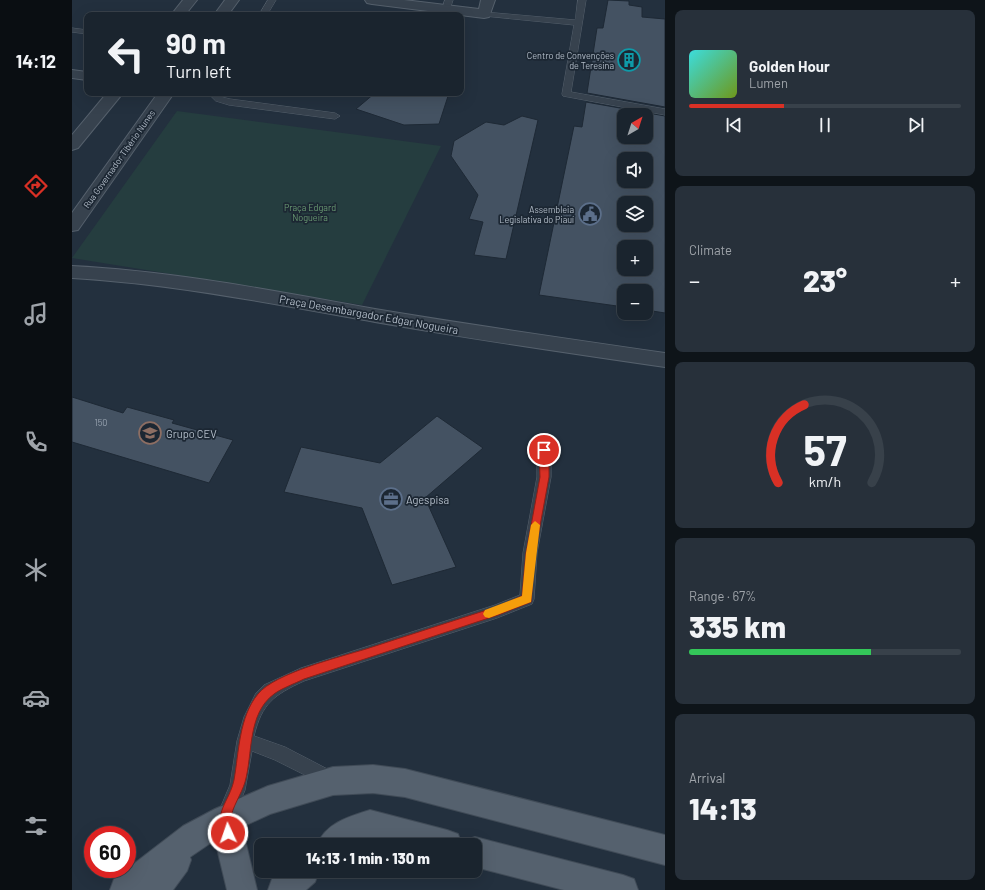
<!DOCTYPE html>
<meta charset="utf-8">
<style>
body{margin:0;font-family:Barlow,sans-serif;background:#27303a;color:#f1f3f6;height:100vh;display:flex;flex-direction:column;font-size:15px;white-space:nowrap}
*{box-sizing:border-box;margin:0}
p{font-size:13px;color:#9fa4aa}
.icon{flex:none;width:22px;height:22px;fill:none;stroke:currentColor;stroke-width:2;stroke-linecap:round;stroke-linejoin:round}
.map{position:relative;flex:1;overflow:hidden}
.drawer{display:flex;flex-direction:column;gap:10px;padding:10px;background:#0e1419;width:320px}
.drawer>*{flex:none}
.guide{position:absolute;left:12px;top:12px;width:380px;height:84px;border-radius:8px;box-shadow:0 4px 16px #0002,0 0 0 1px #38414a;background:#1a242e;color:#f1f3f6;overflow:hidden}
.needle{width:26px;rotate:39deg}
.tools{position:absolute;left:545px;top:108px;display:grid;gap:8px}
.tools a{display:grid;place-items:center;width:36px;height:36px;border-radius:8px;background:#1a242e;box-shadow:0 4px 16px #0002,0 0 0 1px #38414a;font-size:20px}
.speed{position:absolute;left:12px;top:826px;display:flex;gap:8px;font-size:20px;font-weight:700;text-align:center}
.speed>*{display:grid;place-content:center;width:52px;height:52px;border-radius:50%;background:#1a242e;box-shadow:0 4px 16px #0002,0 0 0 1px #38414a;line-height:1}
.speed .limit{border:6px solid #d22;background:#fff;color:#111}
.pin{position:absolute;display:grid;place-items:center;width:34px;height:34px;color:#fff;margin:-17px;border:2px solid #fff;border-radius:50%;box-shadow:0 1px 4px #0007}
.me{position:absolute;width:44px;margin:-22px;rotate:357deg;stroke-linejoin:round;filter:drop-shadow(0 0 3px #0008)}
.turn{display:flex;align-items:center;gap:14px;height:84px;padding:0 16px;font-size:18px}
.turn .icon{width:52px;height:52px;stroke-width:2.5}
.turn b{display:block;font-size:28px;line-height:34px}
.big{font-size:30px;font-weight:800;line-height:1.1}
.drawer .widget{flex:1;display:flex;flex-direction:column;justify-content:center;gap:6px;min-width:0;padding:0 14px;border-radius:8px;background:#27303a}
.drawer .dial{align-items:center;gap:0}
.dial svg{height:104px;overflow:visible;fill:none;stroke:#38414a;stroke-width:7;stroke-linecap:round;text-anchor:middle}
.dial text{fill:#f1f3f6;stroke:none}
.song{display:flex;align-items:center;gap:12px}
.cover{width:48px;height:48px;border-radius:6px;background:linear-gradient(135deg,hsl(180 70% 55%),hsl(80 70% 35%))}
.played{height:4px;border-radius:2px;background:linear-gradient(90deg,#d93025 35%,#38414a 35%)}
.keys{display:flex;justify-content:space-around;direction:ltr}
.heat{display:flex;justify-content:space-between;align-items:center;font-size:22px;direction:ltr}
.charge{height:6px;border-radius:3px;background:linear-gradient(90deg,#34c759 67%,#38414a 0)}
.trip{position:absolute;left:182px;top:838px;width:228px;height:40px;border-radius:8px;background:#1a242e;box-shadow:0 4px 16px #0002,0 0 0 1px #38414a;font-weight:800;line-height:40px;text-align:center}
main{display:flex;flex:1;min-height:0}
.tab-bar{display:flex;flex-direction:column;width:72px;justify-content:space-around;align-items:center;background:#0a0e12;color:#9fa4aa}
.tab-bar .icon{width:28px;height:28px}
.tab-bar .active{color:#d93025}
.tab-bar b{font-size:18px;color:#f1f3f6}
.map>svg:first-child{display:block}
</style>
<main>
<nav class="tab-bar">
<b>14:12</b>
<svg class="icon active" aria-label="directions" viewBox="0 0 24 24"><path d="M12 3l9 9-9 9-9-9zM9 14v-3h6M13 9l2 2-2 2"/></svg>
<svg class="icon" aria-label="music" viewBox="0 0 24 24"><path d="M9 18V5l10-2v13"/><circle cx="6" cy="18" r="3"/><circle cx="16" cy="16" r="3"/></svg>
<svg class="icon" aria-label="phone" viewBox="0 0 24 24"><path d="M5 4h4l2 5-3 2q2 4 5 5l2-3 5 2v4C11 20 4 13 5 4z"/></svg>
<svg class="icon" aria-label="climate" viewBox="0 0 24 24"><path d="M12 3v18M4 7l16 10M4 17L20 7"/></svg>
<svg class="icon" aria-label="car" viewBox="0 0 24 24"><path d="M5 17H2v-5l4-1 3-4h7l3 4 3 1v5h-3M9 17h6M6 11h13"/><circle cx="7" cy="17" r="2"/><circle cx="17" cy="17" r="2"/></svg>
<svg class="icon" aria-label="filters" viewBox="0 0 24 24"><path d="M4 7h16M4 17h16"/><circle cx="9" cy="7" r="2"/><circle cx="15" cy="17" r="2"/></svg>
</nav>
<div class="map">
<svg width="593" height="890" viewBox="0 0 593 890">
<rect width="100%" height="100%" fill="#23303e"/>
<path fill="#253d3f" d="M105,111L369,146L290,305L0,258Z"/>
<path fill="#445262" stroke="#1e2935" fill-rule="evenodd" d="M536,0L557,1V5L570,7V17L593,19V107L515,93L525,28H531Z
M303,93H377L367,124L332,125L284,109Z
M514,102L593,116V313L574,310V291H552V307L467,295L502,126L510,127ZM552,115H574V137H552ZM552,159H574V181H552ZM552,203H574V225H552ZM552,247H574V269H552Z
M450,116L466,120L434,259L402,255L411,222L397,219L406,195L379,156L382,141L414,122L432,125Z
M0,397L51,413L55,407L102,420L100,423L161,440L137,483L0,442Z
M365,416L411,448L353,498L384,567L320,585L290,508L212,492L229,447L308,463Z"/>
<g fill="none" stroke-linecap="round" stroke-linejoin="round">
<g stroke="#55606c" stroke-width="1">
<path id="lane" d="M196,0H204L195,15H187Z
M373,0H381L378,9L374,11L370,9Z
M506,0H514L499,92L593,109V115L491,96L490,94L502,25L412,16L408,14L412,12L503,20Z
M0,28L15,30V34L0,32Z
M136,93H145L150,97L158,99L263,113L268,116L263,119L157,105L144,101Z
M472,445L477,446L479,450V477L465,553L462,599L460,604L425,618L232,681C202,695 190,703 182,736L213,747L265,774L267,780L265,786L259,788L203,760L180,751L173,790L159,824L153,827L147,824L144,818L158,785L165,741L172,717L184,693L192,685L229,668L423,605L448,595L451,553L465,477V450L467,446Z"/>
</g>
<g stroke="#55606c" stroke-width="2">
<path id="street" d="M111,0H125L113,15H99Z
M153,0H167L156,15H142Z
M293,0H332L407,9L409,0H423L417,17L412,18L300,4L295,3Z
M0,70L15,72V80L0,78Z
M35,93H51L6,148L0,150V135Z
M86,93H102L6,230L0,231V213Z
M0,266C102,271 202,291 303,309C399,325 496,339 593,353V367C496,353 399,339 303,322C202,304 102,284 0,278Z"/>
</g>
<g stroke="#404b57" stroke-width="2">
<path id="primary" d="M301,765L333,769L593,835V865L333,797L301,793L261,795L198,814L170,827L185,890H155L143,840L118,857L119,860L115,871L101,890H38L42,879L111,826L143,809L196,786L261,767Z
M298,810L375,830L386,834L390,845H318L298,840L283,845H245C254,823 276,817 298,810Z
M403,837L551,875L562,879L566,890H492L403,867V845H391L392,841Z
M209,871H247L243,882L234,890H196L200,879Z"/>
</g>
<use href="#lane" fill="#37424e" fill-rule="evenodd"/>
<use href="#street" fill="#37424e" fill-rule="evenodd"/>
<use href="#primary" fill="#55616e" fill-rule="evenodd"/>
</g>
<path fill="#d93025" stroke="#8d1f18" d="M472,446L477,450V477L463,553L459,602L426,615L232,679C222,684 210,688 202,694C175,714 181,754 173,782C170,793 159,809 159,819C158,826 163,830 160,837L156,839L152,837C141,811 157,803 162,780C167,752 167,717 186,694C203,673 268,657 294,649C337,635 381,621 424,607L450,596L454,553L468,477L467,450Z"/>
<path fill="#f59e0b" d="M463,521L468,525L459,602L417,618L413,617L411,614L413,610L450,596L454,553L459,525Z"/>
<defs>
<g id="building-ring" transform="scale(1.15)"><circle r="9.5" fill="#1c2733" stroke="#0f9aa8" stroke-width="1.5"/><path d="M-4-6H4V6H1V3H-1V6H-4ZM-2.5-4.3h1.7v1.8h-1.7ZM.8-4.3h1.7v1.8H.8ZM-2.5-1h1.7V.8h-1.7ZM.8-1h1.7V.8H.8Z" fill="#0f9aa8"/></g>
<g id="civic-ring" transform="scale(1.15)"><circle r="9.5" fill="#1c2733" stroke="#5c6f8a" stroke-width="1.5"/><path d="M-.6-6.5H3V-4.5H.6V-3L4-1V1h2V6H-6V1h2V-1L-.6-3ZM-1.2 2.5V6h2.4V2.5Z" fill="#5c6f8a"/></g>
<g id="school-ring" transform="scale(1.15)"><circle r="9.5" fill="#1c2733" stroke="#8d6e63" stroke-width="1.5"/><path d="M0-5L7-2L0 1L-7-2ZM-4 1L0 2.5L4 1V4Q0 6-4 4Z" fill="#8d6e63"/></g>
<g id="office-ring" transform="scale(1.15)"><circle r="9.5" fill="#1c2733" stroke="#5c6f8a" stroke-width="1.5"/><path d="M-6-3h4V-5.5h4V-3h4V5H-6ZM-1-4.5V-3h2v-1.5ZM-6 0V1H6V0Z" fill="#5c6f8a"/></g>
</defs>
<g fill-rule="evenodd">
<use href="#building-ring" x="557" y="60"/>
<use href="#civic-ring" x="518" y="214"/>
<use href="#school-ring" x="78" y="433"/>
<use href="#office-ring" x="319" y="499"/>
</g>
<g text-anchor="middle" dominant-baseline="central" stroke-width="3.5" stroke-linejoin="round" paint-order="stroke">
<g font-size="9" fill="#b3bdc9" stroke="#1c2733" text-anchor="end">
<text x="542" y="55">Centro de Convenções<tspan x="542" dy="10">de Teresina</tspan></text>
<text x="502" y="209">Assembleia<tspan x="502" dy="10">Legislativa do Piauí</tspan></text>
</g>
<g font-size="9" fill="#b3bdc9" stroke="#1c2733">
<text transform="translate(47 159) rotate(-55)">Rua Governador Tibério Nunes</text>
</g>
<g font-size="9" fill="#6a9b73" stroke="#1c2733">
<text x="238" y="207">Praça Edgard<tspan x="238" dy="10">Nogueira</tspan></text>
</g>
<g font-size="9" fill="#97a2af">
<text x="29" y="422">150</text>
</g>
<g font-size="11" fill="#b3bdc9" stroke="#1c2733">
<text transform="translate(297 314) rotate(10)">Praça Desembargador Edgar Nogueira</text>
</g>
<g font-size="11" fill="#b3bdc9" stroke="#1c2733" text-anchor="start">
<text x="94" y="433">Grupo CEV</text>
<text x="334" y="499">Agespisa</text>
</g>
</g>
</svg>
<div class="tools">
<a><svg class="needle" viewBox="-14 -14 28 28"><path d="M0-13l5 13h-10z" fill="#e53935"/><path d="M0 13l5-13h-10z" fill="#9fa4aa"/></svg></a>
<a><svg class="icon" aria-label="sound" viewBox="0 0 24 24"><path d="M4 9h4l5-4v14l-5-4H4zM17 9q2 3 0 6"/></svg></a>
<a><svg class="icon" aria-label="layers" viewBox="0 0 24 24"><path d="M12 4l9 5-9 5-9-5zM3 14l9 5 9-5"/></svg></a>
<a>+</a>
<a>−</a>
</div>
<div class="speed"><div class="limit">60</div></div>
<div class="pin" style="left:472px;top:450px;background:#d93025"><svg class="icon" aria-label="arrive" viewBox="0 0 24 24"><path d="M6 21V4h12l-3 4 3 4H6"/></svg></div>
<svg class="me" style="left:156px;top:833px" viewBox="-20 -20 40 40"><circle r="17" fill="#d93025" stroke="#fff" stroke-width="3"/><path d="M0-11L8 9 0 5-8 9z" fill="#fff"/></svg>
<div class="trip">14:13 · 1 min · 130 m</div>
<div class="guide">
<div class="turn"><svg class="icon" aria-label="left" viewBox="0 0 24 24"><path d="M17 20v-9H6M10 6l-5 5 5 5"/></svg><div><b>90 m</b>Turn left</div></div>
</div>
</div>
<section class="drawer">
<div class="widget">
<div class="song"><i class="cover"></i><div><b>Golden Hour</b><p>Lumen</p></div></div>
<div class="played"></div>
<div class="keys"><svg class="icon" aria-label="previous" viewBox="0 0 24 24"><path d="M18 5L8 12l10 7zM5 5v14"/></svg><svg class="icon" aria-label="pause" viewBox="0 0 24 24"><path d="M8 5v14M16 5v14"/></svg><svg class="icon" aria-label="next" viewBox="0 0 24 24"><path d="M6 5l10 7-10 7zM19 5v14"/></svg></div>
</div>
<div class="widget"><p>Climate</p>
<div class="heat"><a>−</a><b class="big">23°</b><a>+</a></div>
</div>
<div class="widget dial"><svg viewBox="0 0 100 80">
<path d="M14 69A42 42 0 1 1 86 69"/>
<path d="M14 69A42 42 0 0 1 34 9" stroke="#d93025"/>
<text x="50" y="56" font-size="32" font-weight="700">57</text>
<text x="50" y="72" font-size="11">km/h</text>
</svg></div>
<div class="widget"><p>Range · 67%</p><b class="big">335 km</b><div class="charge"></div></div>
<div class="widget"><p>Arrival</p><b class="big">14:13</b></div>
</section>
</main>
